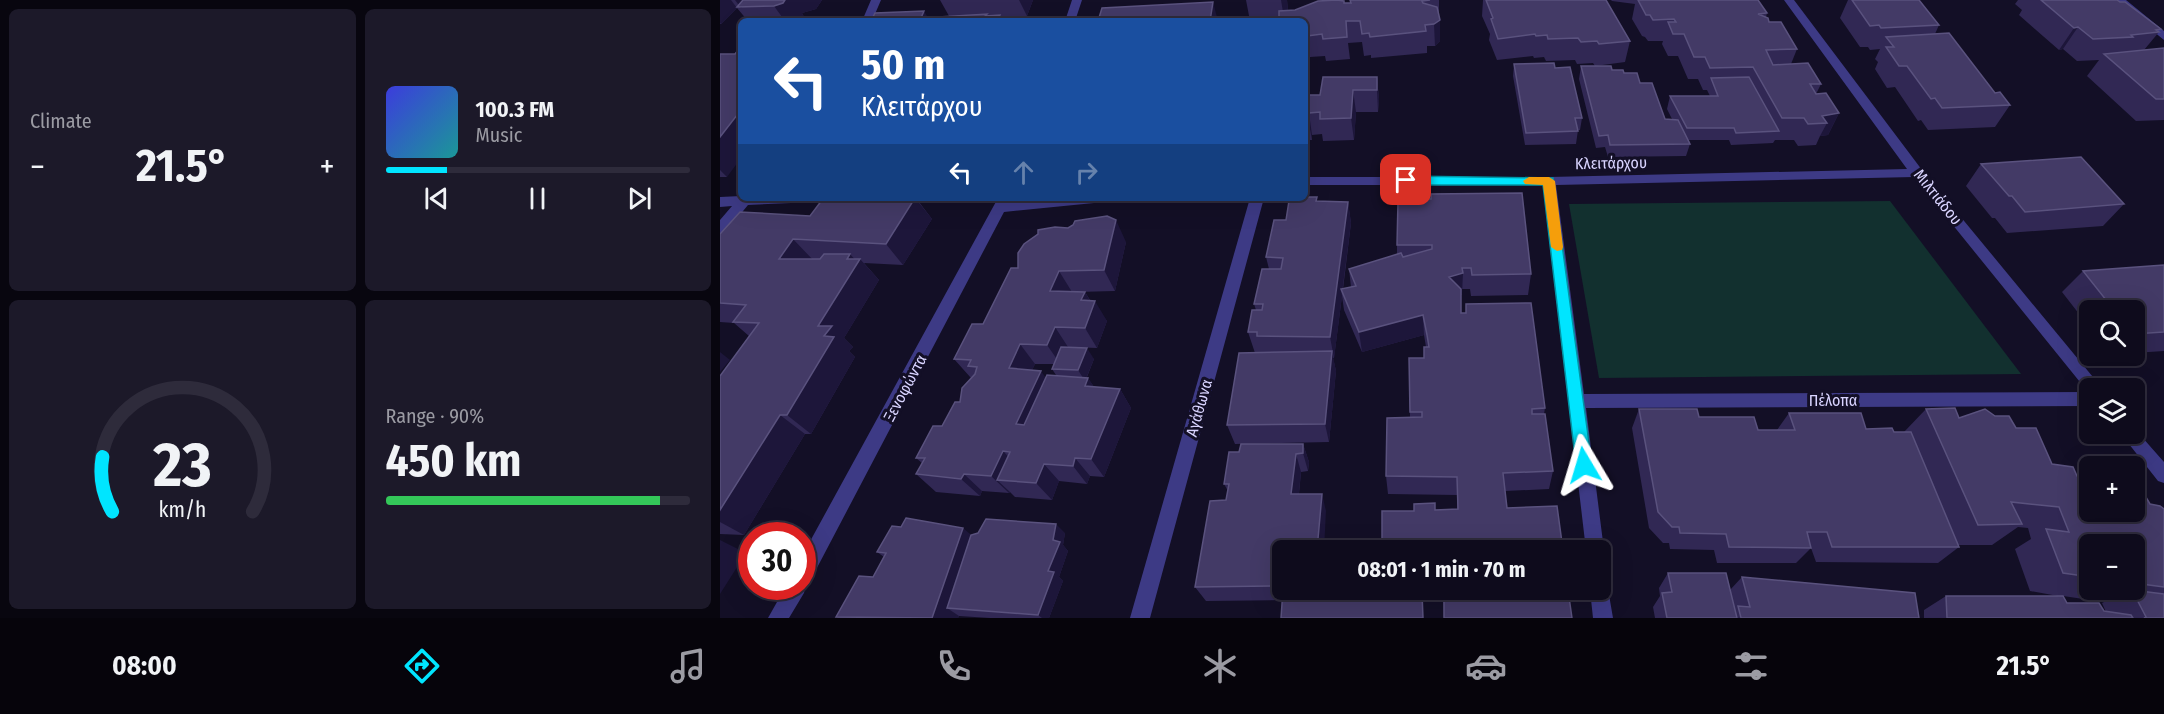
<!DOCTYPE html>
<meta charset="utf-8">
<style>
body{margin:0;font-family:"Fira Sans Condensed",sans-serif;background:#1c1929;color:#f1f3f6;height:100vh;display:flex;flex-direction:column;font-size:22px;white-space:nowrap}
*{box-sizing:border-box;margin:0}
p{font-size:20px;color:#9b9ba3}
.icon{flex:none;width:33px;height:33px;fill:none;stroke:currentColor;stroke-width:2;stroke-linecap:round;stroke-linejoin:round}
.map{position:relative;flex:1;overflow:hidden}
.panel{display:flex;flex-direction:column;gap:9px;padding:9px;background:#08060f;width:720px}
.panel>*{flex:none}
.banner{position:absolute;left:18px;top:18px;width:570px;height:183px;border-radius:9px;box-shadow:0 6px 24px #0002,0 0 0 2px #2e2b3b;background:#1a4fa0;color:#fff;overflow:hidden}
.controls{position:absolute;left:1359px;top:300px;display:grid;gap:12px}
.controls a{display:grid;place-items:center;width:66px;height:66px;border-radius:9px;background:#0e0b1c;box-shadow:0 6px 24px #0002,0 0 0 2px #2e2b3b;font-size:30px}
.speed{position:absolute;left:18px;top:522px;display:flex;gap:12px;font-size:30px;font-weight:700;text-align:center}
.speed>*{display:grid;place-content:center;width:78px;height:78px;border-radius:50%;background:#0e0b1c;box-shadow:0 6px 24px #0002,0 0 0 2px #2e2b3b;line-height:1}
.speed .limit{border:9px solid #d22;background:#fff;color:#111}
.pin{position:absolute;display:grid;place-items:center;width:51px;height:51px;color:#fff;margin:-26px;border-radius:12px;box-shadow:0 3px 9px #0006}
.me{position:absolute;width:66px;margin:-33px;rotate:353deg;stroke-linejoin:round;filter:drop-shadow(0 0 4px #0008)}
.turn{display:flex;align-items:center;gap:21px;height:126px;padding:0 24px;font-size:27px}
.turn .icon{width:78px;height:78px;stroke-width:2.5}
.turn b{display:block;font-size:42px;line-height:51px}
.lanes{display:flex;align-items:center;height:57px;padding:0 24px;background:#0003;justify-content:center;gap:30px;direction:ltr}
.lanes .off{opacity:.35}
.big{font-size:45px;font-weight:700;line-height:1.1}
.panel .tile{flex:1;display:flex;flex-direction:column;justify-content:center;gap:9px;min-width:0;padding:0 21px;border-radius:9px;background:#1c1929}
.panel .dial{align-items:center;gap:0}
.dial svg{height:156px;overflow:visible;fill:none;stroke:#2e2b3b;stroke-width:7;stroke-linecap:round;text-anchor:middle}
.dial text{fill:#f1f3f6;stroke:none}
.song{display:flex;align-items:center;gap:18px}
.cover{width:72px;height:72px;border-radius:9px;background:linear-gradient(135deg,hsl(240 70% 55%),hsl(180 70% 35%))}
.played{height:6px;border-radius:3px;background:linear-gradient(90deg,#00e5ff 20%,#2e2b3b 20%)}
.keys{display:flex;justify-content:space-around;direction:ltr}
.heat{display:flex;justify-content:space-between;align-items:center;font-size:33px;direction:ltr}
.charge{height:9px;border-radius:4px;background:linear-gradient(90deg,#34c759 90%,#2e2b3b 0)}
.panel .tiles{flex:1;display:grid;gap:9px;grid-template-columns:repeat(2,1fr)}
.trip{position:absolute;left:552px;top:540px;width:339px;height:60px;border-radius:9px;background:#0e0b1c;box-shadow:0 6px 24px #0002,0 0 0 2px #2e2b3b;font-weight:700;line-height:60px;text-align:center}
.tabs{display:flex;height:96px;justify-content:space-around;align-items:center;background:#06040b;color:#9b9ba3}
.tabs .icon{width:42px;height:42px}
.tabs .on{color:#00e5ff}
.tabs b{font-size:27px;color:#f1f3f6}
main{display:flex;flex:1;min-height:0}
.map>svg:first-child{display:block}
</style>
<main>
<section class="panel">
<div class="tiles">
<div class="tile"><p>Climate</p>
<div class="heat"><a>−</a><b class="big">21.5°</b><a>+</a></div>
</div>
<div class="tile">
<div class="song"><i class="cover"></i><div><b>100.3 FM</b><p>Music</p></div></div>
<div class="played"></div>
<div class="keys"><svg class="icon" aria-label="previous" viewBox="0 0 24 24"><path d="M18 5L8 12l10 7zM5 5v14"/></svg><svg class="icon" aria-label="pause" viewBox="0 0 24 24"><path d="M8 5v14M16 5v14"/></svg><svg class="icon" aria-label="next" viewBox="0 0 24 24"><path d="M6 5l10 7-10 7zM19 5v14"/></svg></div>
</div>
<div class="tile dial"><svg viewBox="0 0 100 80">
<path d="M14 69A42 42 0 1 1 86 69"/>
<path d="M14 69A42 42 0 0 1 9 41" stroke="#00e5ff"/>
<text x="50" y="56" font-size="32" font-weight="700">23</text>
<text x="50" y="72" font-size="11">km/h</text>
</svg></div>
<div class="tile"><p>Range · 90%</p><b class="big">450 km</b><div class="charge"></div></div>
</div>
</section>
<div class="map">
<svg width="1444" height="618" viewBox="0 0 1444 618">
<rect width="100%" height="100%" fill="#130f26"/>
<path fill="#12302f" d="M1170,201L1301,374L879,378L849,204Z"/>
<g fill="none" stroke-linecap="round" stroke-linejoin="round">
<path fill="#3d3a85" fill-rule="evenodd" d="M151,0H161L152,21H142Z
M352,0H362L355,21H345Z
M1064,0H1074L1202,170L1382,388H1370V406L866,408L884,550L880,557V550H866L823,185H585V177H829L1187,169ZM1194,177L1368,392L864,394L836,185Z
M1395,0H1406L1444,31V40Z
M21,196V198H78L71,203L28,205L5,233L0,234V220L12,206L0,207V197Z
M278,198H292L289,202L330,198H381L374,203L284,212L89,583L86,584L84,593L69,618H48L66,586H82V556Z
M530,198H544L430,618H410Z
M1414,428L1444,462V483L1438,481L1405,439L1403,434H1414Z
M880,581L887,583L893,618H873L870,590H880Z"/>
</g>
<path fill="#312854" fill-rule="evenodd" d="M0,0H102L96,9L82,13L84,17L81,21H28L17,8L1,24H0Z
M220,0H313L307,16L281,18L282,21H151L229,16Z
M526,0H567L568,11L631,3L630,0H719V12H718L720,20V41L715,46H707V53L651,58V55L644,56L642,42L628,43L630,59L606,61L605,56L590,57V62L585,63V21L559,19L530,21Z
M763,0H886L910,41L905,62L875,66L873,63L857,64L855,60L826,61L824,57L814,58L813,56L777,60L769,40L770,34L762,16Z
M891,0H1038L1047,13L1046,17L1049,22L1077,49L1071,64L1101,84L1096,94L1119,113L1108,135L1100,136L1096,145L1078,146L1074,140H1055L1053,143L1011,145L1009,140H969L970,144L966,156L888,157L885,147L876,148L859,79L861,66L892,70L904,73L920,83L945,119H952L947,109L950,96H990L987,90H983L978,79H968L958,56H948L942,44L943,41H928L925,37L922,36L912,19L915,4L892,1Z
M1128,0H1199L1219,25L1215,34L1275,93L1290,105L1275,127L1208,130L1201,120L1198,121L1175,87L1167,88L1155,69L1158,62L1155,59L1160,49L1150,50L1148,47H1140L1120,18Z
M1298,0H1399L1398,1L1439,32L1424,50L1444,48V120L1416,121L1367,76L1379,60L1357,61L1343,49L1339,50L1299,15L1302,10L1295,4Z
M0,54L7,177H0Z
M794,64L835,68L862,118L860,130H858L856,144L805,145L793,76Z
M657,77L659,99L658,112H636L634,140L603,141L602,134L592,135V140H585V95H600Z
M1261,164L1404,204L1383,226L1287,233L1275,218H1272L1246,186Z
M126,198H196L212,219L183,265L144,263L159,280L124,338L133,347L129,351L135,357L91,434H85L24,535L0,534V376L29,336L14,323L0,322V234L90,216L125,200Z
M701,199L811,274L808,295L751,296L750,289H742V294L741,295V313L825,408L824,414L833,471L829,489L785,491L787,508L715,510L737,509V495L668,494L666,476L690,417L689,358H704L706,347L704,335L642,352L624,310L622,296L614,358H613L616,371L609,442L515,444L507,425L535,353L528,332L536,310L534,304L549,269L546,257L566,220L598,201L628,202L631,223L623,289L631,287L629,269L677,255V245Z
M406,242L395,291L356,292H365L370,300L387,321L377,348L351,347L374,359L367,377L374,387L400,389L411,408L384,477L370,476L367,484L339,481L332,500L295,497L290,492L289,493L262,491L260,496L216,492L196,474L202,463L196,458L222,426L240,402L251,378L234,359L263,324L298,268ZM315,364H334L332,369L336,375L326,378L312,370Z
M1444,265V351L1414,353V310H1370V328L1342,292L1363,271Z
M919,409L979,417L1038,430H1057L1069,413L1146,429L1174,432H1184L1206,409L1239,418L1275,416L1296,428L1332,464L1356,475L1367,467H1370V512L1430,504L1444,509V618H1204V610L1226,596H1338L1310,591L1295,549L1311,539L1308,528L1298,527L1272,545H1238L1239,547L1218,563L1096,562L1091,548L1076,563H997L994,550L950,549L949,543H943L929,528L912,428ZM1370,544H1414V590H1370ZM1343,596L1384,602L1382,603L1386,612L1347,603Z
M583,444L589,462L588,471L581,472L579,494L606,511L562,550V590H848L852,618H724L723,595L562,600L486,601L475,587L506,500L508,491L504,484L519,452Z
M345,533L343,545L348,551L339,577L343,581L329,618H270L239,616L238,618H118L116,617L153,577L164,557L157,552L251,535Z
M948,573L1010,590L1022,577L1199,618H935L933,607L940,596L939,588Z"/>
<path fill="#1d163a" d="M0,0H11L17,8L1,24L0,23Z
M15,0H28L21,8Z
M65,0H102L96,9L82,13L84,17L81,21H65L54,6Z
M299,0H313L307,16Z
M561,0H567L568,11L564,18Z
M493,2L498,21H490Z
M204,11L210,21L201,18Z
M280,15L282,21H277Z
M720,20V41L715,46L714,24Z
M1358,27L1343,49L1339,50L1354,28Z
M657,77L659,99L658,112L657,90Z
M633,90L636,112L634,140L631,118Z
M21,110V158L7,177L0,170V137Z
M589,113L592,135V140L588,118Z
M1119,113L1108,135L1100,136L1107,123L1102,116Z
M195,198L212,219L183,265L166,244Z
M628,202L631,223L622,293L621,289L622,296L614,358L610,337Z
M396,220L406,242L395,291L384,270Z
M73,239L94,261L59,259Z
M130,254L138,263L140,259L159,280L124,338L133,347L129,351L135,357L91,434L67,415L104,336L98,326L127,259Z
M339,271L352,292L330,291Z
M743,273L742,294L729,298V277Z
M365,292L373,306L375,301L387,321L377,348L365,328L361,300Z
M703,315L704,335L642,352L639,332Z
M335,327L348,347L341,365L327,345Z
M300,344L315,364L304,387L289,368Z
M367,348L374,359L365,381L358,370Z
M612,351L616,371L609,442L605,424Z
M0,352L10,360L0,372Z
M321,371L335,391L312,443L296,424Z
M368,378L381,397L365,386Z
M400,389L411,408L384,477L371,459Z
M60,415L85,434L24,535L0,522V510Z
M583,444L589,462L588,471L583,453Z
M283,451L300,469L277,480L290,492L289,493L271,476Z
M576,454L581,472L577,511L571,494Z
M355,458L370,476L367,484L353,466Z
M324,464L339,481L332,500L316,483Z
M244,474L262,491L260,496L241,479Z
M602,494L606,511L604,550H597Z
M336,524L345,533L343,545L348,551L339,577L343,581L329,618H322L318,615L328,571Z
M243,528L262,544L227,608L239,616L238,618H212Z
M0,540L26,553L0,594Z"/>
<path fill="#433a66" stroke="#5a527e" stroke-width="1.5" d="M23,0H65L63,3L54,6L17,7Z
M617,0L624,1V3H631L630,0H710L702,1L703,3L717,7L720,20L714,24L705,25L706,31L650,37L649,33L642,34L640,21H626L627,37L603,39L602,34L587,36V40H585V21H559V11L575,10L598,1Z
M766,0H886L910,41L879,44L877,41L861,42L858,38L828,39L827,35L816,36L815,34L778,39L771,19L773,18Z
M918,0H1038L1047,13L1038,14L1048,18L1049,22H1061L1077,49L1046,50L1053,65L1088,63L1101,84H1090L1096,94L1106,93L1119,113L1102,116L1107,123L1088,124L1084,118H1062L1033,67L990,68L985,57H974L964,34H953L948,22H956L954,19L933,20L930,15H926Z
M1132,0H1199L1219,25L1161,28L1159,25L1150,26Z
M1321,0H1397L1400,2H1405L1441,29L1436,30L1439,32L1411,35L1413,37L1373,39L1358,27L1354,28Z
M493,2L490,21H378L382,8Z
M204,11L201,18L267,14L265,16L280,15L277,21H151L155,13Z
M1229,33L1275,93L1280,92L1290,105L1222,108L1215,98L1211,99L1187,66H1179L1166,47H1174L1166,37Z
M1444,48V99H1436L1384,54Z
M19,49H21V110L0,137V54H15Z
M834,63L835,68L850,67L862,118H855L858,131L806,133L794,64Z
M861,66H891L892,70H903L904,73H917L920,83H932L945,119L958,120L970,144L890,145L888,135L879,136Z
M603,77H657V90H633L631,118L600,119V112L589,113L588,118H585V95H600Z
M1029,77L1059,131L1016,133L1014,128H967L950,96H998L991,78Z
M1361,157L1404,204L1305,212L1292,196H1289L1261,164Z
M802,193L811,274L752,275L751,268H742L743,273L729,277L741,289V313H746V304L811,303L825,408L812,409V414H825L833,471L783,473L787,508L837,506L843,550H662V511H694V504L715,503V510L738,509L737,477L666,476L667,418L702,417V412H690L689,358H704V347H709L707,335L703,315L639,332L621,289L636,286L629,269L681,253L683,257L712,249V245H677L678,201L689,200V194H700V199H711V194Z
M585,197H597L596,201L628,202L610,337L537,336V332H528L532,310H542L543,304H534L542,269H561L563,258L546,257L554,220H566L569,201H578V198H585Z
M126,198H195L166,244L73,239L59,259H100L104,254H130L127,259H140L98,326H112L104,336L114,337L67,415H60L0,510V376L39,323L13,322L26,305L0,303V234L20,212L90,216L102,200H125Z
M387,216L396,220L384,270L339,271L330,291L365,292L361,300L375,301L365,328L335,327L327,345L300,344L289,368L321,371L296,424L304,425L327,375L368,378L365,386L400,389L371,459L355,458L353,466L324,464L316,483L277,480L290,452L283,451L271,476L244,474L241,479L196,474L205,458H196L213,426H222L235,402H240L242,388L255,374L257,367L248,366L251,360L234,359L252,324H263L291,268H298V253L304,244L318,234V230L335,227L348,228L353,225L355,221Z
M1444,265V332L1414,334V310H1394L1363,271Z
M341,347L367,348L358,370L332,369Z
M612,351L605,424L507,425L519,353Z
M1235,408L1239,418L1265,409L1275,416H1289L1296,428H1316L1332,464L1353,467L1357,476H1370V512H1414V482H1417L1430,504L1440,506L1444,509V587L1414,583V544H1370V577L1343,573L1326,529L1349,532L1339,507L1291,502L1302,524L1258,525L1206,409Z
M919,409H977L979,417H1034L1038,430H1075L1069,413H1141L1146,429L1172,428L1174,432H1191L1239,547H1112L1107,532H1087L1091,548L1009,547L1006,534L960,533L959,527H952L938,512Z
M521,444H583V453L576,454L571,494H602L597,550H562V586L475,587L490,501L506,500L509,484H504L509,452H519Z
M186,518L243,528L212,618L116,617L139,576L153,577L166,553L157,552L172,526L181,527Z
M266,519L336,524L333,540L340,542L328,571L334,572L318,615L227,608L251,535L258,533Z
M948,573H1006L1017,618H947L942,593L952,592Z
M1022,577L1195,593L1199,618H1021L1018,606L1030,607Z
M563,590H692V594L702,593L703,618H561Z
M724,590H848L852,618H724Z
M1412,590L1444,594V618H1424L1426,617Z
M1226,596H1343L1347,603H1379L1384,611L1411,615L1413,618H1227Z"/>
<path fill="#00e5ff" stroke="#0095a6" stroke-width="1.5" d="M686,176L833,178L872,465L870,470L864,472L858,470L856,465L823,185H686L680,180Z"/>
<path fill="#f59e0b" d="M809,177H829L835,181L843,247L842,250L837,251L831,247L823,185L805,184L803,181Z"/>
<g text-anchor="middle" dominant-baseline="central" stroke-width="6" stroke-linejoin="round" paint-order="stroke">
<g font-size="16" fill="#d9d4ff" stroke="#130f26">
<text transform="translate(891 163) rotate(-1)">Κλειτάρχου</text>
<text transform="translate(1218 197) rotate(51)">Μιλτιάδου</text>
<text transform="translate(185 388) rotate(-62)">Ξενοφώντα</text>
<text x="1113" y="400">Πέλοπα</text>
<text transform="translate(479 408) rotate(-74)">Αγάθωνα</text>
</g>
</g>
</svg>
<div class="controls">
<a><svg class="icon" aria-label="search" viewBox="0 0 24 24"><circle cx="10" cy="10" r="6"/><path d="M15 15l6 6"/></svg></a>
<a><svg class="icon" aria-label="layers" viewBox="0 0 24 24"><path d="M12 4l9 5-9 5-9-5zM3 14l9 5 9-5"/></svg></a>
<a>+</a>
<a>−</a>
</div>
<div class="speed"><div class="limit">30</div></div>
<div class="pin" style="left:686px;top:180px;background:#d93025"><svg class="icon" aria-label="arrive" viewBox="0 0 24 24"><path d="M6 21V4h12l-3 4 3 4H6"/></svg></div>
<svg class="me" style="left:864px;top:465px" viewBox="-20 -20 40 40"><path d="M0-17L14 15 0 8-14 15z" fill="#00e5ff" stroke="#fff" stroke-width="4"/></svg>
<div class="trip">08:01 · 1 min · 70 m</div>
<div class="banner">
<div class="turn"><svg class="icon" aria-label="left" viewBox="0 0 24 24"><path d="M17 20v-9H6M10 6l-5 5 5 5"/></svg><div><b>50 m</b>Κλειτάρχου</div></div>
<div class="lanes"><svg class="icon" aria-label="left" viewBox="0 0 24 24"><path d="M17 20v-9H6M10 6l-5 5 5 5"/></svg><svg class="icon off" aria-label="ahead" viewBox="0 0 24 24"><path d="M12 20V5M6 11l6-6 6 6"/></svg><svg class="icon off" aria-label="right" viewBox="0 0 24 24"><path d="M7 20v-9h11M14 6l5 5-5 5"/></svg></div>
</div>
</div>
</main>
<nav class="tabs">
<b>08:00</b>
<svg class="icon on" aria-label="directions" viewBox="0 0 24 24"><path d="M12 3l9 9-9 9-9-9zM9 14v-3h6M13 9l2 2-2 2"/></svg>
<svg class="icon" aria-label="music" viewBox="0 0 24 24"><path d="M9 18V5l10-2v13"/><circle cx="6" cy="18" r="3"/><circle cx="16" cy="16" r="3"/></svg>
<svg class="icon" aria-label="phone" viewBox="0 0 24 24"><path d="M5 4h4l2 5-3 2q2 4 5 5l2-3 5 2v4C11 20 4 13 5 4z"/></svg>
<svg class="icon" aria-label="climate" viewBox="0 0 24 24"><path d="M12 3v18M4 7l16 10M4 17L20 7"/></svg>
<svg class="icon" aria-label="car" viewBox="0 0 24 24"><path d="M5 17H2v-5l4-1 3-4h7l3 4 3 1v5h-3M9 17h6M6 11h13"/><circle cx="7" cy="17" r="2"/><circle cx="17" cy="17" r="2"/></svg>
<svg class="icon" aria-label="filters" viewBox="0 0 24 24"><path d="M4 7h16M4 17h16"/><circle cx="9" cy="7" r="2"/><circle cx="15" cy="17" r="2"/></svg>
<b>21.5°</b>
</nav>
